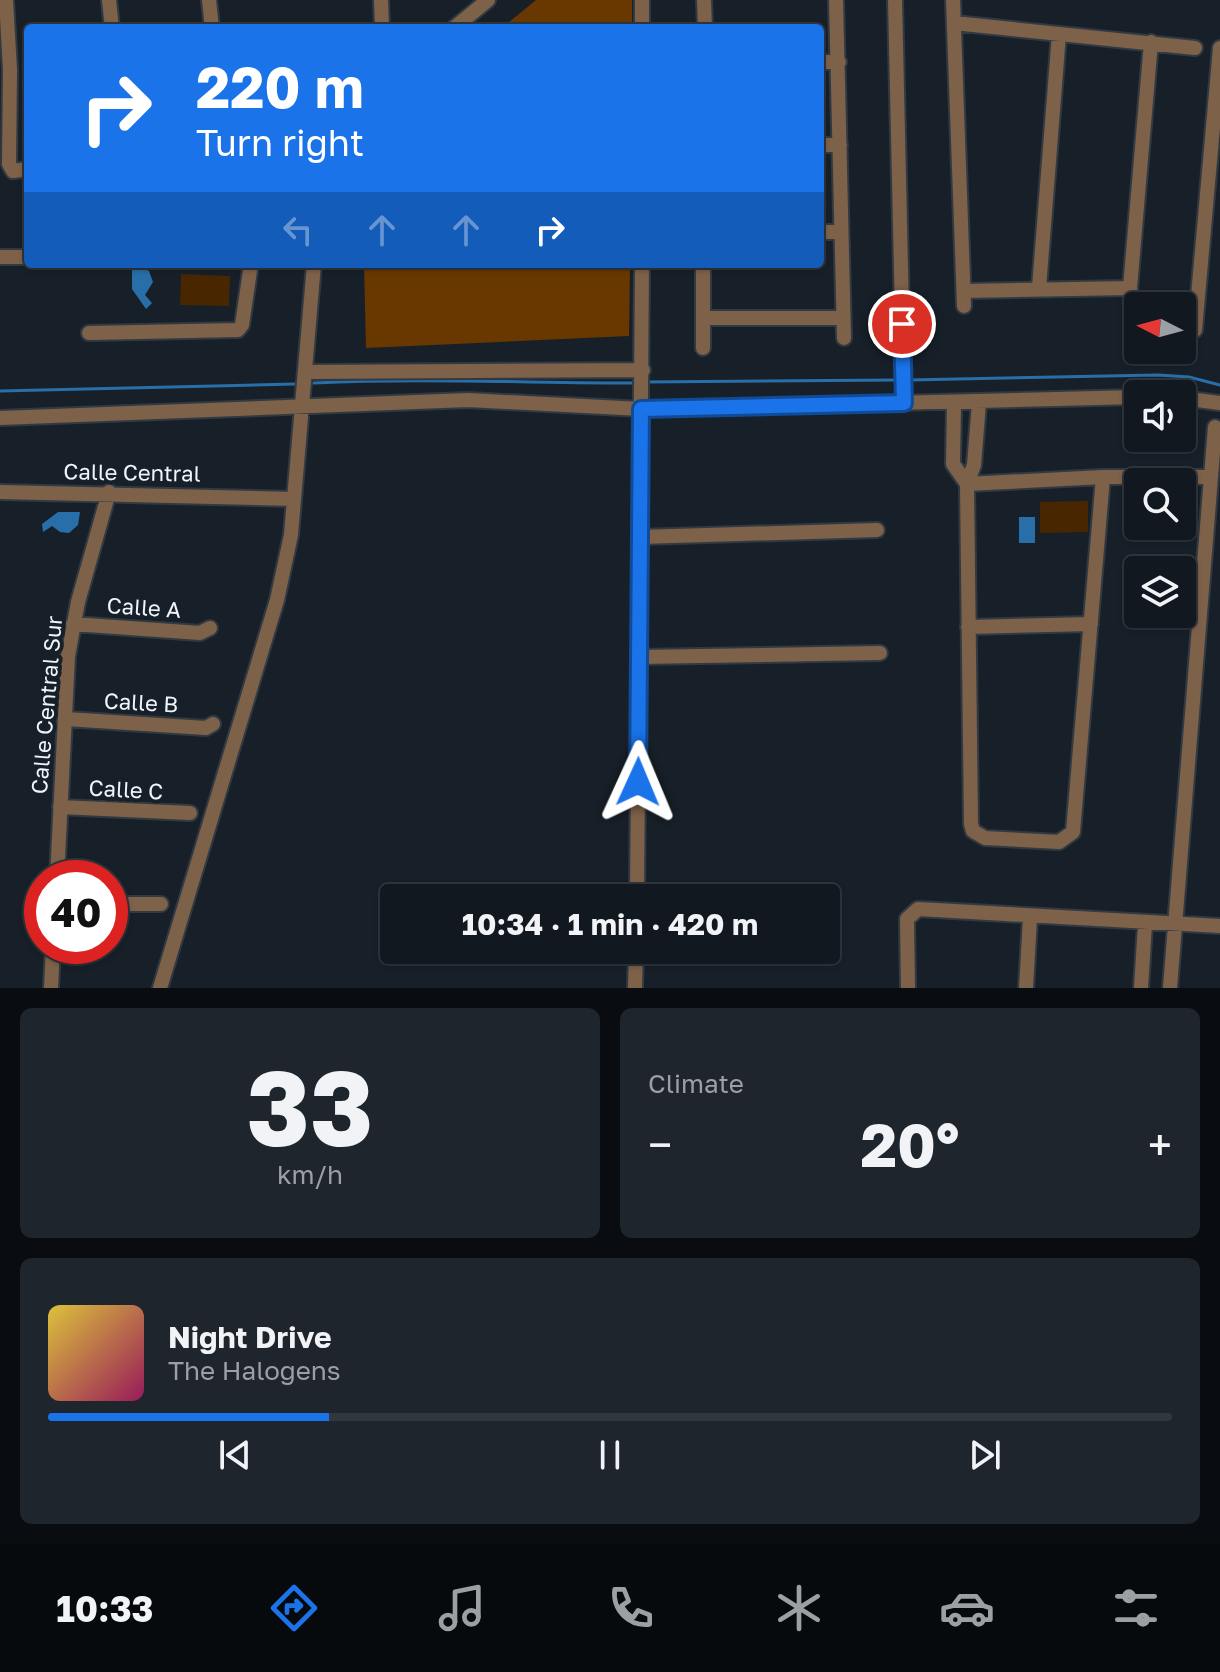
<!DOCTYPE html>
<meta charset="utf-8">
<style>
body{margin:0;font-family:"Golos Text",sans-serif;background:#1e252c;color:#f1f3f6;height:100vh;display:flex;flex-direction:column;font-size:30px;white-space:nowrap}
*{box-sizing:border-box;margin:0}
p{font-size:26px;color:#9ca0a4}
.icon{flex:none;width:44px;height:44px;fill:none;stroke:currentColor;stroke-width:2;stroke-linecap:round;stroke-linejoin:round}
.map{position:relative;height:988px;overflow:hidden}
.details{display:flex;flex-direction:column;gap:20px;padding:20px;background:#090d11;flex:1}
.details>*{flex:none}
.hud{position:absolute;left:24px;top:24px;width:800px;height:244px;border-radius:8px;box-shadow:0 2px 6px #0004,0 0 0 2px #30373d;background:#1a73e8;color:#fff;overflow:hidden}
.needle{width:52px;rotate:276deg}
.fabs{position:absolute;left:1124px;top:292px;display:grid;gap:16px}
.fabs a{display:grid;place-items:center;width:72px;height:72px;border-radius:8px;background:#11181f;box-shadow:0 2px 6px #0004,0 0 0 2px #30373d;font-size:40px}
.speed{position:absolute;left:24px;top:860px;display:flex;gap:16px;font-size:40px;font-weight:700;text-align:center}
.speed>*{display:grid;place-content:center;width:104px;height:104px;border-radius:50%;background:#11181f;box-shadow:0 2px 6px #0004,0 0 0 2px #30373d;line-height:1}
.speed .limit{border:12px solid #d22;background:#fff;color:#111}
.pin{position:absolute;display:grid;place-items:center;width:68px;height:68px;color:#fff;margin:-34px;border:4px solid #fff;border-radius:50%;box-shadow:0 2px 8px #0007}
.me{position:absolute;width:88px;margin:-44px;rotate:1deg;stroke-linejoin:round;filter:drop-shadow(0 0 6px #0008)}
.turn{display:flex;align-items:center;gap:28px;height:168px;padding:0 40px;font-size:36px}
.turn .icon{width:104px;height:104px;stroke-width:2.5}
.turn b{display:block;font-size:56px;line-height:68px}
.lanes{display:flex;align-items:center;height:76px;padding:0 40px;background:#0003;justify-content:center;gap:40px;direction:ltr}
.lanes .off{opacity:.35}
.big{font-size:60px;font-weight:700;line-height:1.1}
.details .tile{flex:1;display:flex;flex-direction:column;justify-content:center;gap:12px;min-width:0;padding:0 28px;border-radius:12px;background:#1e252c}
.details .dial{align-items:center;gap:0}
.dial b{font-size:104px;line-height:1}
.song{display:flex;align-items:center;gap:24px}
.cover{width:96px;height:96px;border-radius:12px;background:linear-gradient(135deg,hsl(50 70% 55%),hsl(330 70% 35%))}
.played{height:8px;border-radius:4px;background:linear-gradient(90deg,#1a73e8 25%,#30373d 25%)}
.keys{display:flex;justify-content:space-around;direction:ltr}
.heat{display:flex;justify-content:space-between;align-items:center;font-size:44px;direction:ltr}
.details .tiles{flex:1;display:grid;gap:20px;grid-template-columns:1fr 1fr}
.tile:last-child{grid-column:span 2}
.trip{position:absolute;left:380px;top:884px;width:460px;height:80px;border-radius:8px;background:#11181f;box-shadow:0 2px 6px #0004,0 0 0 2px #30373d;font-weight:700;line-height:80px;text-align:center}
.tabs{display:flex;height:128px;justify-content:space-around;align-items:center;background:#070a0c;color:#9ca0a4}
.tabs .icon{width:56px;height:56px}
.tabs .active{color:#1a73e8}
.tabs b{font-size:36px;color:#f1f3f6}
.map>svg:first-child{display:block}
</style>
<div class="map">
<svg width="1220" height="988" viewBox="0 0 1220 988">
<rect width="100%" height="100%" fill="#172029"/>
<path fill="#482600" d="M181,274L230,276L229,306L180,305Z
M1088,501V532L1040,533V502Z"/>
<path fill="#683800" d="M536,0H632V28H502Z
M364,264H630L629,336L366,348Z"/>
<path fill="#286fa9" d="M141,267L149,271L153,282L145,295L152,303L146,309L132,289V269Z
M58,512H80L78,525L69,533L60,532L52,526L43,532L42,524Z
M1019,517H1035V543H1019Z"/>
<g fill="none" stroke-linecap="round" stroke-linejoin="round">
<path stroke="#286fa9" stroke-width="3" d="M909,380L1158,375L1189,377L1220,385
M645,382L897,380
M314,383C422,378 530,383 637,383
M0,391L295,384"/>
<g stroke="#313a42" stroke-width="18">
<path id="minor" d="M6,0L10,70L9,164L13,171L28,169
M109,0L112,28
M209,0L212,28
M381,0L382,28
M642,0V28
M704,0L705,28
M836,0L844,338
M895,0L904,403
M953,0L964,306
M954,23L1195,48
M454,28L488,0
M820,62H839
M820,145H840
M820,232H841
M0,257H28
M703,264V348
M1039,288L1059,34
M964,291L1130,288
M1132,307L1130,288L1151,42
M703,318H841
M1195,330L1220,48
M89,333L238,330L242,325L251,264
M306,372L643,370
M1182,398L1220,403
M954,403L953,464L967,484
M979,403L974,465L967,484L971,824L973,831L985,838L1059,842L1073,832L1103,477
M0,418L468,400L641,409L1138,397
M1211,477L1215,427
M967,484L1103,477H1211L1170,988
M0,492L294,499
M640,537L877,530
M73,624L200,633L210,628
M968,627L1091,624
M639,657L880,653
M66,719L206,728L213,724
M60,807L190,813
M57,878L68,656L78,602L109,492
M637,898L642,264
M110,904H161
M51,988L53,946
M160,988L277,600L291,535L314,264
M635,988L636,950
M908,988L907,919L918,909L1220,926
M1026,988L1030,918
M1141,988L1145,924"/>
</g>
<use href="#minor" stroke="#7e6149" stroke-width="14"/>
</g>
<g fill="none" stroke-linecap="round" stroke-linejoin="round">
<g stroke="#114b97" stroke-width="20">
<path id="route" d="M638,782L641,409L904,403L902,324"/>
</g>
<use href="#route" stroke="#1a73e8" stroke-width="14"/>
</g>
<g text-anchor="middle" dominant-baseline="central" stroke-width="8" stroke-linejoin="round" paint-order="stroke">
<g font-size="22" fill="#eff5fb" stroke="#172029">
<text transform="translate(132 472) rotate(1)">Calle Central</text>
<text transform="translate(144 607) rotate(4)">Calle A</text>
<text transform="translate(141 702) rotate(3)">Calle B</text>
<text transform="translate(46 705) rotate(-85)">Calle Central Sur</text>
<text transform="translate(126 789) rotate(3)">Calle C</text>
</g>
</g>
</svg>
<div class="fabs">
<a><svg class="needle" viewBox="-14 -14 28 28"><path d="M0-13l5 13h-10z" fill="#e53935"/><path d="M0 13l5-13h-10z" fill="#9ca0a4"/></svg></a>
<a><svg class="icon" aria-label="sound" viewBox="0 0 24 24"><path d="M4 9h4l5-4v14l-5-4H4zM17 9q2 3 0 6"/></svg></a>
<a><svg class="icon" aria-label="search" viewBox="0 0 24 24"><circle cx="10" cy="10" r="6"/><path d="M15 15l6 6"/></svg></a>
<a><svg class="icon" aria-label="layers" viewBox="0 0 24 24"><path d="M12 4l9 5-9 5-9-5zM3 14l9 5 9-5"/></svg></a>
</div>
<div class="speed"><div class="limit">40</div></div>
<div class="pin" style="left:902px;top:324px;background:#d93025"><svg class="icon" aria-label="arrive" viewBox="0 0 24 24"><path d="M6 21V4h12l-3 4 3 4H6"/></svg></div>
<svg class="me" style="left:638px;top:782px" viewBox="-20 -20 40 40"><path d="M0-17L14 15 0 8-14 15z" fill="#1a73e8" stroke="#fff" stroke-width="4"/></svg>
<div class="trip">10:34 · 1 min · 420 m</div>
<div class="hud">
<div class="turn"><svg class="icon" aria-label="right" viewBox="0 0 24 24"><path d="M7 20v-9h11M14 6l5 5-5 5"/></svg><div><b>220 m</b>Turn right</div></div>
<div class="lanes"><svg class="icon off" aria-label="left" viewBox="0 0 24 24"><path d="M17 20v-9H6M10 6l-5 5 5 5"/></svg><svg class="icon off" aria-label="ahead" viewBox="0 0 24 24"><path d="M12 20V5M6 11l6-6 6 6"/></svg><svg class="icon off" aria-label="ahead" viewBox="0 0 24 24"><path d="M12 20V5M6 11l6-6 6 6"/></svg><svg class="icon" aria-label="right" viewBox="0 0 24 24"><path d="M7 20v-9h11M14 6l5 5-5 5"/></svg></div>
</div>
</div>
<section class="details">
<div class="tiles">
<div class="tile dial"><b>33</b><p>km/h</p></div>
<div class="tile"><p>Climate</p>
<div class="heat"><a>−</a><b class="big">20°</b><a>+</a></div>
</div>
<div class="tile">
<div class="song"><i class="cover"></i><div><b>Night Drive</b><p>The Halogens</p></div></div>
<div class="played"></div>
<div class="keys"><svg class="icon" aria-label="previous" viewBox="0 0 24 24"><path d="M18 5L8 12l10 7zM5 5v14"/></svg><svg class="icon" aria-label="pause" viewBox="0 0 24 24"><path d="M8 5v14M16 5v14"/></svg><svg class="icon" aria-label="next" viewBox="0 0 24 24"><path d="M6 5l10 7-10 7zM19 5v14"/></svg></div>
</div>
</div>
</section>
<nav class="tabs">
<b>10:33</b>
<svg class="icon active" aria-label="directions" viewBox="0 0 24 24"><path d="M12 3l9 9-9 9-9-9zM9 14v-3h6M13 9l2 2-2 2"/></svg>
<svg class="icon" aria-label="music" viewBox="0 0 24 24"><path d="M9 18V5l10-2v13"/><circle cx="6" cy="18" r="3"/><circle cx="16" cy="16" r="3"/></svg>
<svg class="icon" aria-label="phone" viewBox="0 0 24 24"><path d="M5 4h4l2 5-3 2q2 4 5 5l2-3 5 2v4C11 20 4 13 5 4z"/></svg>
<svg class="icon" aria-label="climate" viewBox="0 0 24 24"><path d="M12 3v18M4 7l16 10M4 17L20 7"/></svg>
<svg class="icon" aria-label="car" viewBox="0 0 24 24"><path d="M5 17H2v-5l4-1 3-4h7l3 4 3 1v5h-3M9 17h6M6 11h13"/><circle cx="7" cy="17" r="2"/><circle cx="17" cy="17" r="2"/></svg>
<svg class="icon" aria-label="filters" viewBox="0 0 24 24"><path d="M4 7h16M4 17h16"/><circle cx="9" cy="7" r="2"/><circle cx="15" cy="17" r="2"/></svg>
</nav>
